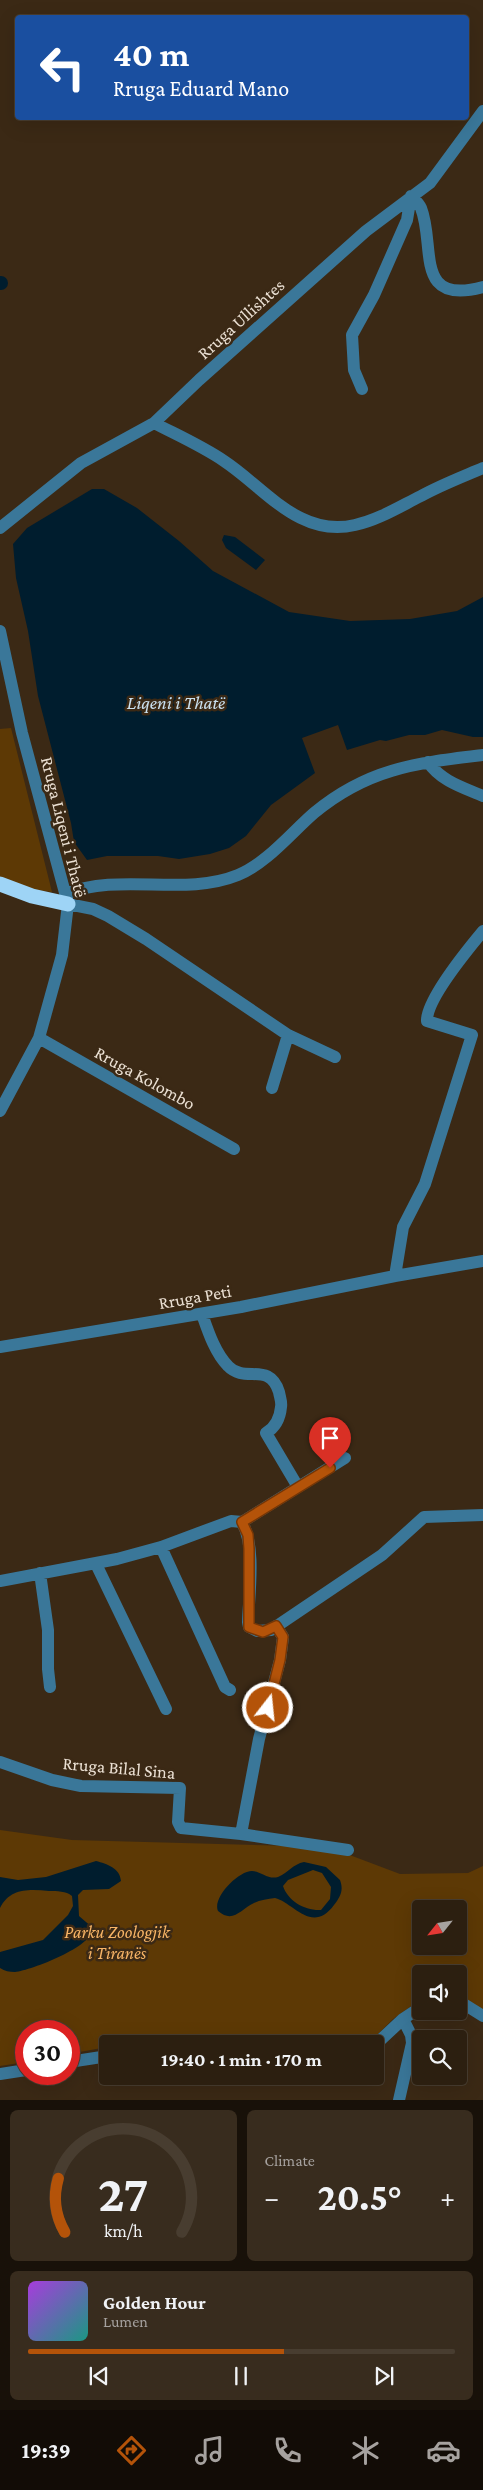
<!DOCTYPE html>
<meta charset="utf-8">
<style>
body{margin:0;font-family:"Crimson Pro",serif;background:#382c1e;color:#f1f3f6;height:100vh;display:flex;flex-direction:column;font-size:19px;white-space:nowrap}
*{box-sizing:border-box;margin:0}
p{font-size:16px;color:#a6a29f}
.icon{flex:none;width:28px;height:28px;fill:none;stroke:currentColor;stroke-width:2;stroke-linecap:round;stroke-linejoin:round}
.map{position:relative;height:2100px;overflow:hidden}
.panel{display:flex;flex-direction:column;gap:10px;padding:10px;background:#181109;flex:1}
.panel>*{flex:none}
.top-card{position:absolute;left:15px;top:15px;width:454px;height:105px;border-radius:5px;box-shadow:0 5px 20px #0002,0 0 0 1px #483d30;background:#1a4fa0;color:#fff;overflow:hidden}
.needle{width:32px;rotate:240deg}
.tools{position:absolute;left:412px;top:1900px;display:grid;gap:10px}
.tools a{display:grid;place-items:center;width:55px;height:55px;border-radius:5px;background:#2c1f10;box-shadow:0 5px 20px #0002,0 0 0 1px #483d30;font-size:25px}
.speed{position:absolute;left:15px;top:2020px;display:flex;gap:10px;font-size:25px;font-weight:700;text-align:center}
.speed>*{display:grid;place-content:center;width:65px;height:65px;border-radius:50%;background:#2c1f10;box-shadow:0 5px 20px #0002,0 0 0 1px #483d30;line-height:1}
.speed .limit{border:8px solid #d22;background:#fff;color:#111}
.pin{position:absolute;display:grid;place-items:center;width:42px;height:42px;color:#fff;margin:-51px -21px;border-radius:50% 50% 50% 0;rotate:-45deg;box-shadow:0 0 5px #0007}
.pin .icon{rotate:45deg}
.me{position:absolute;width:55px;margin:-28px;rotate:16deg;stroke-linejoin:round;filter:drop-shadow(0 0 4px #0008)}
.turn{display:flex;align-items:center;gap:18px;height:105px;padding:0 15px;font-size:22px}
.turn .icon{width:65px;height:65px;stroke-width:2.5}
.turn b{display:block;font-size:35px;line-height:42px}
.big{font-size:38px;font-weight:700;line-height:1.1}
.panel .tile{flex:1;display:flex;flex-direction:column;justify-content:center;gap:8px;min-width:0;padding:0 18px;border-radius:8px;background:#382c1e}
.panel .dial{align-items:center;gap:0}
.dial svg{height:130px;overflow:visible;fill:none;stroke:#483d30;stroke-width:7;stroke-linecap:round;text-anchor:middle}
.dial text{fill:#f1f3f6;stroke:none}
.song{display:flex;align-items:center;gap:15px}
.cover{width:60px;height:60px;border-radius:8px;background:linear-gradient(135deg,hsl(280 70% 55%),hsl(170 70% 35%))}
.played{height:5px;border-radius:2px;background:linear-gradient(90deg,#b45309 60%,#483d30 60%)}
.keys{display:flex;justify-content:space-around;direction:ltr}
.heat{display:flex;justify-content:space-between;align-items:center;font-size:28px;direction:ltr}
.panel .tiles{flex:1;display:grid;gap:10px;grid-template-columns:1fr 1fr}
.tile:last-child{grid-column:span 2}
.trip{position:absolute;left:99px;top:2035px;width:285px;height:50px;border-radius:5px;background:#2c1f10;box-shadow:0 5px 20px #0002,0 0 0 1px #483d30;font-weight:700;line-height:50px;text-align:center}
.tab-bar{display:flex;height:80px;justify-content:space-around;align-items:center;background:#120c06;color:#a6a29f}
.tab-bar .icon{width:35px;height:35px}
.tab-bar .current{color:#b45309}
.tab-bar b{font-size:22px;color:#f1f3f6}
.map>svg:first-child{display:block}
</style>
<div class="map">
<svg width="483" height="2100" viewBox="0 0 483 2100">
<rect width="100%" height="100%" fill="#3b2915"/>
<path fill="#5d3905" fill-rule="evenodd" d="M11,728L52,892L21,888L0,880V729Z
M0,1830L72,1840L292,1846L347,1854L400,1874L468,1873L483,1866V2010L459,1997V1974H421V1999L393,2019L368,2044H211C178,2031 142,2044 108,2044L107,2047L69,2054V2031H26V2062L0,2066ZM421,1909H459V1946H421Z"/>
<path fill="#001d2e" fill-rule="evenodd" d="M92,489H104L137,508L179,541L213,571L289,612L350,621L410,619L457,611L483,597V737H473L442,730L425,735H409L386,741L380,740L347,750L338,725L302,738L315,773L271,805L246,836L229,848L210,854L179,859L158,856H107L87,860L74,842L71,823L38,696L28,631L16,578L13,544L27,528Z
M224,535L235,537L265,560L256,570L226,548L222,540Z
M96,1861C107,1864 120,1868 121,1881L109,1889L83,1890L78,1895L79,1916L93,1928C94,1946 32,1970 15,1972C9,1972 5,1971 0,1968V1952L43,1940L68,1915L73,1906L72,1896C66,1891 57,1891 49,1891C29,1889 10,1888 0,1908V1877L18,1880L46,1877Z
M304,1862L326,1867L340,1880C344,1891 340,1897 334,1905C312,1935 293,1902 275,1898C268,1899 260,1900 254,1903C241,1909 233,1924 218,1911C212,1898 238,1871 252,1871C261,1871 268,1880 278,1877C288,1873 293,1864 304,1862ZM313,1870L322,1873L331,1887L330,1899L321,1910C305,1911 288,1901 283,1886L288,1880Z"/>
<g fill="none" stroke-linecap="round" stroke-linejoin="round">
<path stroke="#001d2e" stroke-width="14" d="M0,283H1"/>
<path stroke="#3a7799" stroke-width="12" d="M411,196C414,199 419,203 421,208C436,246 413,306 483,287
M362,389L354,370L352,335L374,295L407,220L411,196
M154,423C177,435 202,446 224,461C265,488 299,538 355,525C378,520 399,507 421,496C441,485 462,477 483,468
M0,528L81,463L154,423L199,380L366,231L430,183L483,111
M0,631L22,733L68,904L62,955L39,1038L0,1111
M428,762C441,781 462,787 483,796
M66,894C120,872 184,897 238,875C267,863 291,833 314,813C368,768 417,763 483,755
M68,904L93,909L108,916L146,939L288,1035L335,1057
M39,1038L234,1149
M272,1088L288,1035
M395,1276L403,1227L425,1184L472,1035L427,1021C426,1000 468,949 483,931
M202,1314C208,1331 215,1353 228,1366C245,1384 269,1361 279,1392C280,1398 282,1402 281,1407C280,1418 276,1427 266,1433L298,1487
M0,1347L241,1307L395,1276L483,1261
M242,1522C256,1547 249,1593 248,1622L249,1627L257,1631L271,1630L382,1555L424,1517L483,1515
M161,1547L225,1687L230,1690
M96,1564L166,1709
M40,1573L48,1630V1669L50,1687
M0,1581L117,1559L161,1547L231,1521L242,1522L345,1458
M0,1762L52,1780L81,1786L180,1788L178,1822L181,1828L241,1834L348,1850
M241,1834L259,1739L280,1660L283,1637L276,1626
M459,2001L483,2016
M375,2045L403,2019L421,2007
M69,2062L108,2056
M0,2074L26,2070
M286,2076L312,2079L329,2076
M399,2100L412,2043L411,2035L403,2019"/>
<path stroke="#9ed4f6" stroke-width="15" d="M0,884L32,896L68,904"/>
</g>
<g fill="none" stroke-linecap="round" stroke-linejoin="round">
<g stroke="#753606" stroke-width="12">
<path id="route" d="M268,1708L280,1660L283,1637L276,1626L263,1632L249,1627V1549L248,1535L242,1522L330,1468"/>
</g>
<use href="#route" stroke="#b45309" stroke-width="9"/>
</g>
<g text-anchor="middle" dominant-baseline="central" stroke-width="5" stroke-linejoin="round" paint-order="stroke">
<g font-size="18" fill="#ebe0d3" stroke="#3b2915">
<text transform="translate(241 319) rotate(-42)">Rruga Ullishtes</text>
<text transform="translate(64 827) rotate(76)">Rruga Liqeni i Thatë</text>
<text transform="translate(145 1078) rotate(29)">Rruga Kolombo</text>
<text transform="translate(195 1297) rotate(-10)">Rruga Peti</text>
<text transform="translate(119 1768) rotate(5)">Rruga Bilal Sina</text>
</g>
<g font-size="18" font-style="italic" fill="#f7b466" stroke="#3b2915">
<text x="117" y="1932">Parku Zoologjik<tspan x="117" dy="21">i Tiranës</tspan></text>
</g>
<g font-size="19" font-style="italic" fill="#cae0ef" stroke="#3b2915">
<text x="176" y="702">Liqeni i Thatë</text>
</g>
</g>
</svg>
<div class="tools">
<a><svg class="needle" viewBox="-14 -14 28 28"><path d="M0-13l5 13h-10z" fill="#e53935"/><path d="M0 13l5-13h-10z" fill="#a6a29f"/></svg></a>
<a><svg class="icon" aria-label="sound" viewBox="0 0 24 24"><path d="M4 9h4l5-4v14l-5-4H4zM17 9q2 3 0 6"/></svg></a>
<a><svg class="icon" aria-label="search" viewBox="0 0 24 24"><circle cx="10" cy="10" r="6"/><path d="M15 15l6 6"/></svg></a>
</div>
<div class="speed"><div class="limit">30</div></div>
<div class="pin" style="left:330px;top:1468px;background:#d93025"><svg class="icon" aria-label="arrive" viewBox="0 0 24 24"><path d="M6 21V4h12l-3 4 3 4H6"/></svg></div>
<svg class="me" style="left:268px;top:1708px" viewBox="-20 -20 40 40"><circle r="17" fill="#b45309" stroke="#fff" stroke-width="3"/><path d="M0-11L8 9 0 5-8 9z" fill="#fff"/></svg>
<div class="trip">19:40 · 1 min · 170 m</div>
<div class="top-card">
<div class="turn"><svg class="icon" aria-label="left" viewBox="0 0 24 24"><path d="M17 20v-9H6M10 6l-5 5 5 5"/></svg><div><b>40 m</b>Rruga Eduard Mano</div></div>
</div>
</div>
<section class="panel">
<div class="tiles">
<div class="tile dial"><svg viewBox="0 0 100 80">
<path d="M14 69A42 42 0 1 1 86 69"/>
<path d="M14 69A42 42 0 0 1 10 36" stroke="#b45309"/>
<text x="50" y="56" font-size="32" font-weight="700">27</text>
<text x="50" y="72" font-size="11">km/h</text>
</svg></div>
<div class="tile"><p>Climate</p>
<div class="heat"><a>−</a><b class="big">20.5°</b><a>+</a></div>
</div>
<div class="tile">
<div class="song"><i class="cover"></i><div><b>Golden Hour</b><p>Lumen</p></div></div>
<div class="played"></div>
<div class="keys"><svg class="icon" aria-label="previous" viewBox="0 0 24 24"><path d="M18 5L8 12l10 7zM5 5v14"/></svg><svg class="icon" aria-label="pause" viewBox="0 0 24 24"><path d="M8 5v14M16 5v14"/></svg><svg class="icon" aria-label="next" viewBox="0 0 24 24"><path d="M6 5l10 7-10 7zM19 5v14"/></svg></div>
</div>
</div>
</section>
<nav class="tab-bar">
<b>19:39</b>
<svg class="icon current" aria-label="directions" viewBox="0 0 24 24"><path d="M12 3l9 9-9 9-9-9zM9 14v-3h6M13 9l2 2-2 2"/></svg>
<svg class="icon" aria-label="music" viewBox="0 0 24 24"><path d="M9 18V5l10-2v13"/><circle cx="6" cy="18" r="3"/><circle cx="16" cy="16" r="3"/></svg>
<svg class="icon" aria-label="phone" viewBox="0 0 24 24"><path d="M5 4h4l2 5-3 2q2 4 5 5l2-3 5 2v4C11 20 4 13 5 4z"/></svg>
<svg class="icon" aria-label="climate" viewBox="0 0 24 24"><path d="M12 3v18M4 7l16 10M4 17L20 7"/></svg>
<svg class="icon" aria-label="car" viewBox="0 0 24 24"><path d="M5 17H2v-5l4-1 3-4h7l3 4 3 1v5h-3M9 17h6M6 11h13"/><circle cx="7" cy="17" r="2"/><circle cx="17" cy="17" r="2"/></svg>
</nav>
